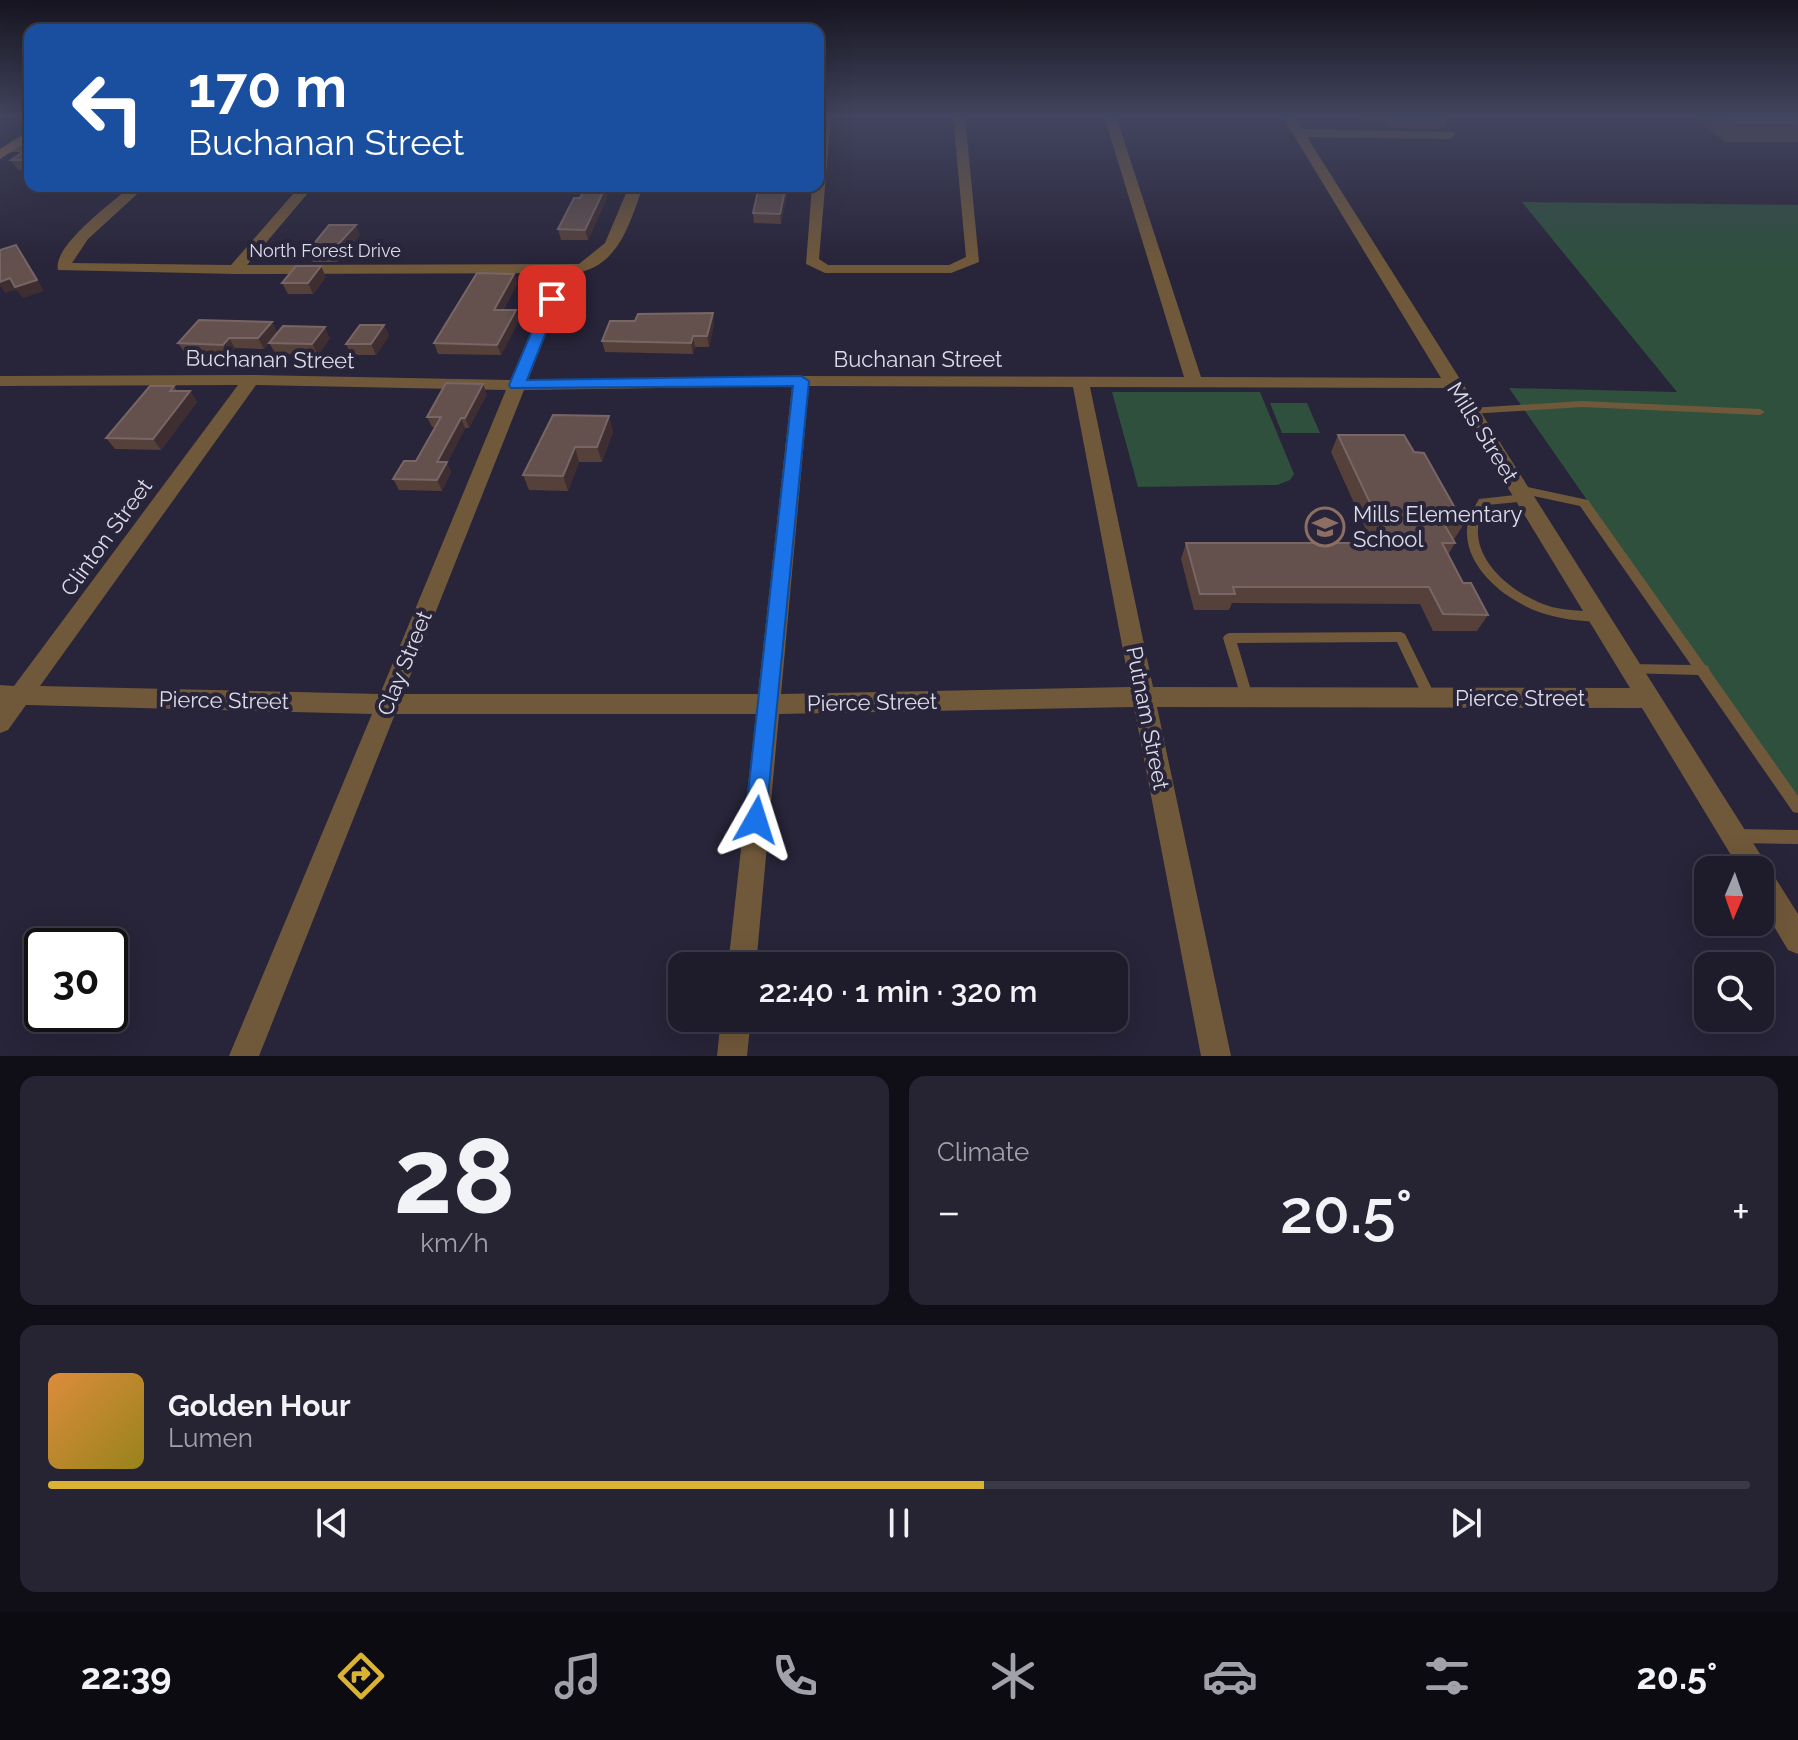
<!DOCTYPE html>
<meta charset="utf-8">
<style>
body{margin:0;font-family:Raleway,sans-serif;background:#262433;color:#f1f3f6;height:100vh;display:flex;flex-direction:column;font-size:30px;white-space:nowrap}
*{box-sizing:border-box;margin:0}
p{font-size:26px;color:#a1a1a9}
.icon{flex:none;width:44px;height:44px;fill:none;stroke:currentColor;stroke-width:2;stroke-linecap:round;stroke-linejoin:round}
.map{position:relative;height:1056px;overflow:hidden}
.side{display:flex;flex-direction:column;gap:20px;padding:20px;background:#100f18;flex:1}
.side>*{flex:none}
.banner{position:absolute;left:24px;top:24px;width:800px;height:168px;border-radius:16px;box-shadow:0 8px 32px #0002,0 0 0 2px #3c3947;background:#1a4fa0;color:#fff;overflow:hidden}
.needle{width:52px;rotate:182deg}
.tools{position:absolute;left:1694px;top:856px;display:grid;gap:16px}
.tools a{display:grid;place-items:center;width:80px;height:80px;border-radius:16px;background:#1e1b2b;box-shadow:0 8px 32px #0002,0 0 0 2px #3c3947;font-size:40px}
.speed{position:absolute;left:24px;top:928px;display:flex;gap:16px;font-size:40px;font-weight:700;text-align:center}
.speed>*{display:grid;place-content:center;width:104px;height:104px;border-radius:50%;background:#1e1b2b;box-shadow:0 8px 32px #0002,0 0 0 2px #3c3947;line-height:1}
.speed .limit{border:4px solid #111;border-radius:12px;background:#fff;color:#111}
.pin{position:absolute;display:grid;place-items:center;width:68px;height:68px;color:#fff;margin:-34px;border-radius:16px;box-shadow:0 4px 12px #0006}
.me{position:absolute;width:88px;margin:-44px;rotate:6deg;stroke-linejoin:round;filter:drop-shadow(0 0 6px #0008)}
.turn{display:flex;align-items:center;gap:28px;height:168px;padding:0 32px;font-size:36px}
.turn .icon{width:104px;height:104px;stroke-width:2.5}
.turn b{display:block;font-size:56px;line-height:68px}
.big{font-size:60px;font-weight:600;line-height:1.1}
.side .card{flex:1;display:flex;flex-direction:column;justify-content:center;gap:12px;min-width:0;padding:0 28px;border-radius:16px;background:#262433}
.side .dial{align-items:center;gap:0}
.dial b{font-size:104px;line-height:1}
.song{display:flex;align-items:center;gap:24px}
.cover{width:96px;height:96px;border-radius:12px;background:linear-gradient(135deg,hsl(30 70% 55%),hsl(50 70% 35%))}
.played{height:8px;border-radius:4px;background:linear-gradient(90deg,#dab333 55%,#3c3947 55%)}
.keys{display:flex;justify-content:space-around;direction:ltr}
.heat{display:flex;justify-content:space-between;align-items:center;font-size:44px;direction:ltr}
.side .tiles{flex:1;display:grid;gap:20px;grid-template-columns:1fr 1fr}
.card:last-child{grid-column:span 2}
.trip{position:absolute;left:668px;top:952px;width:460px;height:80px;border-radius:16px;background:#1e1b2b;box-shadow:0 8px 32px #0002,0 0 0 2px #3c3947;font-weight:600;line-height:80px;text-align:center}
.dock{display:flex;height:128px;justify-content:space-around;align-items:center;background:#0c0b11;color:#a1a1a9}
.dock .icon{width:56px;height:56px}
.dock .selected{color:#dab333}
.dock b{font-size:36px;color:#f1f3f6}
.map>svg:first-child{display:block}
</style>
<div class="map">
<svg width="1798" height="1056" viewBox="0 0 1798 1056">
<rect width="100%" height="100%" fill="#282439"/>
<path fill="#2e503d" d="M1522,202L1798,205V803L1509,388L1677,392Z
M1112,392H1260L1294,474L1290,480L1277,485L1138,487Z
M1270,403H1307L1320,433H1282Z"/>
<g fill="none" stroke-linecap="round" stroke-linejoin="round">
<path fill="#70583a" fill-rule="evenodd" d="M1582,401L1760,409L1765,412L1760,415L1582,407L1470,414L1465,411L1470,408Z
M1518,485L1588,500L1705,665L1708,666L1710,671L1798,796V813L1793,812L1698,675L1626,673L1624,669L1626,665L1630,664L1691,665L1580,506L1514,492L1513,489L1514,486Z
M1524,494L1529,498L1528,501L1487,505C1481,515 1477,524 1478,535C1481,570 1521,598 1552,607C1568,611 1586,610 1602,614L1604,617L1602,620L1598,622C1579,621 1560,619 1542,613C1509,602 1469,572 1467,535C1466,521 1473,510 1479,499Z
M1401,632L1405,634L1436,697L1435,701L1430,702L1425,701L1397,642L1237,643L1253,697L1252,701L1247,702L1242,701L1241,697L1223,638L1225,635L1229,633Z
M1735,829L1798,830V844L1735,843L1730,841L1728,836L1730,831Z"/>
<path fill="#70583a" fill-rule="evenodd" d="M819,116H831L819,259L828,265H949L966,257L953,116H965L979,262L951,273H825L806,264L812,186H818Z
M1104,116H1116L1201,377L1441,378L1282,116H1294L1302,129L1453,132L1455,135L1449,139L1307,137L1798,914V954L1788,950L1760,903V870H1740L1642,708L1157,707L1231,1056H1201L1134,707L779,714L756,966H728L756,714H395L259,1056H229L372,714L26,705L8,730L0,733V685L14,686L238,385L0,386V376L251,375L511,380L555,273L235,274L58,270C52,246 113,202 131,186H146L88,239L72,263L231,265L300,186H314L247,265L579,264L605,243L629,186H643C630,223 617,272 570,273L528,380L801,376L1184,377ZM256,385L506,390L380,694L40,686ZM792,386L758,694H403L524,390ZM809,386L1073,387L1130,687L781,694ZM1090,387L1447,388L1630,688L1153,687Z
M30,144V152H11L5,148L11,144Z
M721,1018H751L747,1056H717Z"/>
<path fill="#987341" fill-rule="evenodd" d="M30,130V140L0,159V149Z"/>
</g>
<path fill="#56403a" d="M1357,116H1449L1444,129L1389,128L1384,120H1359Z
M1692,116H1798V142H1725Z
M30,147V170H18L11,160Z
M759,186H789L781,224L754,223L753,213Z
M605,188L607,198L588,240H561L558,229L580,198Z
M360,235L337,262H313L308,251Z
M514,274L517,284L503,310L519,320L501,355L438,354L434,343Z
M326,277L313,294H288L282,283Z
M713,313L714,324L709,347H695L693,354L605,352L602,341L635,321Z
M272,322L277,332L264,349L235,348L230,355L185,353L178,343Z
M384,325L389,336L376,355H351L346,344Z
M330,338L318,355L276,354L269,343Z
M174,386L177,391H190L197,402L161,450L115,449L106,438Z
M487,394L469,428H465L447,463L451,472L442,491L399,490L393,479L416,461L435,427H432L427,417Z
M553,415L613,431L602,462H579L568,491L529,490L523,475Z
M1338,435L1414,452L1464,524L1453,541L1455,543L1448,555L1463,583L1488,615L1477,631H1433L1420,604L1232,603L1229,610H1194L1181,559L1186,543H1372L1331,452Z"/>
<path fill="#3e2e32" d="M786,186H789L781,224L780,214Z
M605,188L607,198L588,240L585,230Z
M356,225L360,235L337,262L332,251Z
M16,245L23,255L44,291L23,298L16,290L5,293L0,286V282L10,278Z
M321,266L326,277L313,294L308,283Z
M514,274L517,284L497,320L494,310Z
M516,310L519,320L501,355L497,345Z
M713,313L714,324L709,347L707,336Z
M272,322L277,332L264,349L258,338Z
M384,325L389,336L376,355L371,344Z
M325,327L330,338L318,355L312,344Z
M693,336L695,347L693,354L691,343Z
M229,338L235,348L230,355L223,345Z
M483,384L487,394L469,428L465,418Z
M190,391L197,402L161,450L153,439Z
M609,416L613,431L602,462L597,447Z
M461,418L465,428L447,463L451,472L442,491L437,480V462Z
M575,447L579,462L568,491L563,476Z"/>
<path fill="#64504d" stroke="#776665" stroke-width="2" d="M1727,116H1798V123H1737Z
M30,147V160H11Z
M759,186H786L780,214L753,213Z
M585,188H605L585,230L558,229L574,198H580Z
M329,225H356L332,251H308Z
M16,245L37,280L15,287L10,278L0,282V250Z
M296,266H321L308,283H282Z
M477,273L514,274L494,310H516L497,345L434,343Z
M713,313L707,336H693L691,343L602,341L610,321H635L638,314Z
M199,320L272,322L258,338H229L223,345L178,343Z
M360,325H384L371,344H346Z
M283,326L325,327L312,344L269,343Z
M446,383L483,384L465,418H461L437,462H447L437,480L393,479L404,461H416L441,417H427Z
M150,386H174L170,391H190L153,439L106,438Z
M553,415L609,416L597,447H575L563,476L523,475Z
M1338,435H1404L1414,452L1424,453L1464,524H1444L1455,543H1442L1463,583H1471L1488,615L1443,614L1429,587H1233L1235,594H1200L1186,543H1389Z"/>
<linearGradient id="sky" x2="0" y2="1"><stop stop-color="#16141f"/><stop offset="0.44" stop-color="#42455f"/><stop offset="1" stop-color="#42455f" stop-opacity="0"/></linearGradient>
<rect width="1798" height="264" fill="url(#sky)"/>
<path fill="#1a73e8" stroke="#114b97" stroke-width="2" d="M547,296L559,299L527,380L801,376L809,381L765,827L756,831L748,827L745,820L793,386L511,388L509,385Z"/>
<defs>
<g id="school-ring" transform="scale(2)"><circle r="9.5" fill="#282439" stroke="#8d6e63" stroke-width="1.5"/><path d="M0-5L7-2L0 1L-7-2ZM-4 1L0 2.5L4 1V4Q0 6-4 4Z" fill="#8d6e63"/></g>
</defs>
<g fill-rule="evenodd">
<use href="#school-ring" x="1325" y="527"/>
</g>
<g text-anchor="middle" dominant-baseline="central" stroke-width="8" stroke-linejoin="round" paint-order="stroke">
<g font-size="18" fill="#dcdbe8" stroke="#282439">
<text x="325" y="250">North Forest Drive</text>
</g>
<g font-size="22" fill="#dcdbe8" stroke="#282439">
<text transform="translate(270 359) rotate(1)">Buchanan Street</text>
<text x="918" y="359">Buchanan Street</text>
<text transform="translate(1483 432) rotate(58)">Mills Street</text>
<text transform="translate(106 537) rotate(-54)">Clinton Street</text>
<text transform="translate(404 663) rotate(-68)">Clay Street</text>
<text x="1520" y="698">Pierce Street</text>
<text transform="translate(224 700) rotate(1)">Pierce Street</text>
<text transform="translate(872 702) rotate(-1)">Pierce Street</text>
<text transform="translate(1148 718) rotate(79)">Putnam Street</text>
</g>
<g font-size="22" fill="#dcdbe8" stroke="#282439" text-anchor="start">
<text x="1353" y="514">Mills Elementary<tspan x="1353" dy="25">School</tspan></text>
</g>
</g>
</svg>
<div class="tools">
<a><svg class="needle" viewBox="-14 -14 28 28"><path d="M0-13l5 13h-10z" fill="#e53935"/><path d="M0 13l5-13h-10z" fill="#a1a1a9"/></svg></a>
<a><svg class="icon" aria-label="search" viewBox="0 0 24 24"><circle cx="10" cy="10" r="6"/><path d="M15 15l6 6"/></svg></a>
</div>
<div class="speed"><div class="limit">30</div></div>
<div class="pin" style="left:552px;top:299px;background:#d93025"><svg class="icon" aria-label="arrive" viewBox="0 0 24 24"><path d="M6 21V4h12l-3 4 3 4H6"/></svg></div>
<svg class="me" style="left:756px;top:820px" viewBox="-20 -20 40 40"><path d="M0-17L14 15 0 8-14 15z" fill="#1a73e8" stroke="#fff" stroke-width="4"/></svg>
<div class="trip">22:40 · 1 min · 320 m</div>
<div class="banner">
<div class="turn"><svg class="icon" aria-label="left" viewBox="0 0 24 24"><path d="M17 20v-9H6M10 6l-5 5 5 5"/></svg><div><b>170 m</b>Buchanan Street</div></div>
</div>
</div>
<section class="side">
<div class="tiles">
<div class="card dial"><b>28</b><p>km/h</p></div>
<div class="card"><p>Climate</p>
<div class="heat"><a>−</a><b class="big">20.5°</b><a>+</a></div>
</div>
<div class="card">
<div class="song"><i class="cover"></i><div><b>Golden Hour</b><p>Lumen</p></div></div>
<div class="played"></div>
<div class="keys"><svg class="icon" aria-label="previous" viewBox="0 0 24 24"><path d="M18 5L8 12l10 7zM5 5v14"/></svg><svg class="icon" aria-label="pause" viewBox="0 0 24 24"><path d="M8 5v14M16 5v14"/></svg><svg class="icon" aria-label="next" viewBox="0 0 24 24"><path d="M6 5l10 7-10 7zM19 5v14"/></svg></div>
</div>
</div>
</section>
<nav class="dock">
<b>22:39</b>
<svg class="icon selected" aria-label="directions" viewBox="0 0 24 24"><path d="M12 3l9 9-9 9-9-9zM9 14v-3h6M13 9l2 2-2 2"/></svg>
<svg class="icon" aria-label="music" viewBox="0 0 24 24"><path d="M9 18V5l10-2v13"/><circle cx="6" cy="18" r="3"/><circle cx="16" cy="16" r="3"/></svg>
<svg class="icon" aria-label="phone" viewBox="0 0 24 24"><path d="M5 4h4l2 5-3 2q2 4 5 5l2-3 5 2v4C11 20 4 13 5 4z"/></svg>
<svg class="icon" aria-label="climate" viewBox="0 0 24 24"><path d="M12 3v18M4 7l16 10M4 17L20 7"/></svg>
<svg class="icon" aria-label="car" viewBox="0 0 24 24"><path d="M5 17H2v-5l4-1 3-4h7l3 4 3 1v5h-3M9 17h6M6 11h13"/><circle cx="7" cy="17" r="2"/><circle cx="17" cy="17" r="2"/></svg>
<svg class="icon" aria-label="filters" viewBox="0 0 24 24"><path d="M4 7h16M4 17h16"/><circle cx="9" cy="7" r="2"/><circle cx="15" cy="17" r="2"/></svg>
<b>20.5°</b>
</nav>
